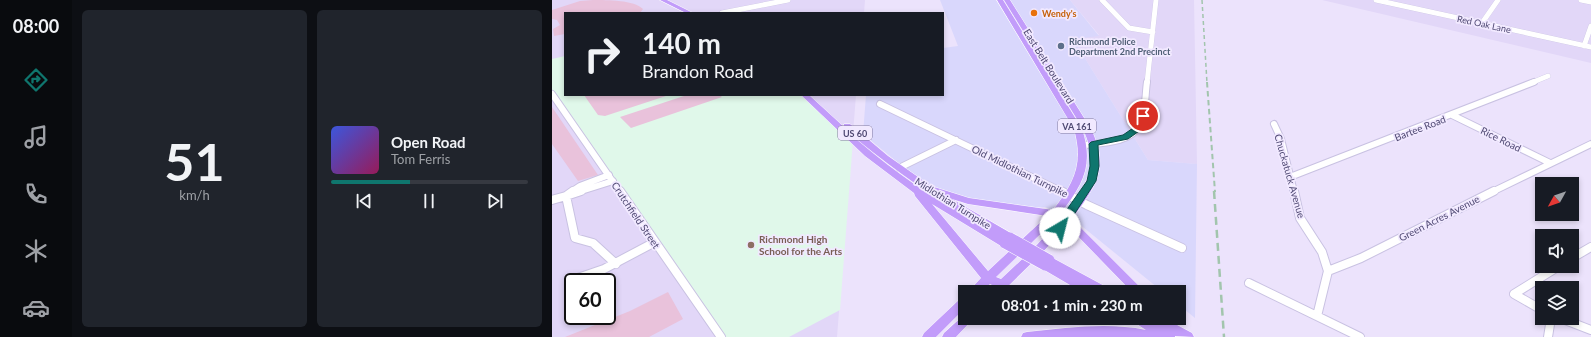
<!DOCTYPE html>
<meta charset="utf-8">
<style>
body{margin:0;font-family:Lato,sans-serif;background:#20242c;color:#f1f3f6;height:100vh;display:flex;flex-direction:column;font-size:15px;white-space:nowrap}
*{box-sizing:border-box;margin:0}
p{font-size:13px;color:#9ea1a6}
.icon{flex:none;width:22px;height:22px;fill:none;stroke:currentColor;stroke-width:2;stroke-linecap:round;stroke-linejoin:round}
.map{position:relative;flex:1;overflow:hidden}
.side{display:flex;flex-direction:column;gap:10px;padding:10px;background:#0d0f14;width:480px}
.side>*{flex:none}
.hud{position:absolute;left:12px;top:12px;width:380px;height:84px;border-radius:0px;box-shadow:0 2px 6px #0003;background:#171b24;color:#f1f3f6;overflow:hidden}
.needle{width:26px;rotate:230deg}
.controls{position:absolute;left:983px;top:177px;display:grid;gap:8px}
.controls a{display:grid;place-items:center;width:44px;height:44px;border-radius:0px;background:#171b24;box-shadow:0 2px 6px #0003;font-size:20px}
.speed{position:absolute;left:12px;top:273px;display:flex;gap:8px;font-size:20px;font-weight:700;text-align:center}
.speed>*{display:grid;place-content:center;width:52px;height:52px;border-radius:50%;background:#171b24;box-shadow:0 2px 6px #0003;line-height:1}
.speed .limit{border:2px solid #111;border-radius:6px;background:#fff;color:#111}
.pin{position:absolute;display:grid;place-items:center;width:34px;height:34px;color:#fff;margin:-17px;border:2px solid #fff;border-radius:50%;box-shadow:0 1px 4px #0007}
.me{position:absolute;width:44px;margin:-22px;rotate:37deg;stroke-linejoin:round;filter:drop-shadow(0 0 3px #0008)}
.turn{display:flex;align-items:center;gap:14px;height:84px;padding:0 12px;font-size:18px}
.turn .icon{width:52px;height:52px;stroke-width:2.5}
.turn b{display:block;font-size:28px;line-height:34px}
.side .card{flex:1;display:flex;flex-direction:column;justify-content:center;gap:6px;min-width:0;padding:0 14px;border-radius:6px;background:#20242c}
.side .dial{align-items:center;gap:0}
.dial b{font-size:52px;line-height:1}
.song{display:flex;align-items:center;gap:12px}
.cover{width:48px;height:48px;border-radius:6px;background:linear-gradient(135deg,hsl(230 70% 55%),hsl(330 70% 35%))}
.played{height:4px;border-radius:2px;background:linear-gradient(90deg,#0f766e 40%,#363941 40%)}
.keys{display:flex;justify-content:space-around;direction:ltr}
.side .tiles{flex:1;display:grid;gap:10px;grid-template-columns:repeat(2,1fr)}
.trip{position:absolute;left:406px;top:285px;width:228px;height:40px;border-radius:0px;background:#171b24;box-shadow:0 2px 6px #0003;font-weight:700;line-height:40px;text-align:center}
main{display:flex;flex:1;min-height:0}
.menu{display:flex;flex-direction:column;width:72px;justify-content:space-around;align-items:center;background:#090b0e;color:#9ea1a6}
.menu .icon{width:28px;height:28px}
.menu .selected{color:#0f766e}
.menu b{font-size:18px;color:#f1f3f6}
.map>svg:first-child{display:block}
</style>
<main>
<nav class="menu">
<b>08:00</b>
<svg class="icon selected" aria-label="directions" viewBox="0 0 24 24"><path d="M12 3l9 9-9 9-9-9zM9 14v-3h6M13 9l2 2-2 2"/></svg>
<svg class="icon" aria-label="music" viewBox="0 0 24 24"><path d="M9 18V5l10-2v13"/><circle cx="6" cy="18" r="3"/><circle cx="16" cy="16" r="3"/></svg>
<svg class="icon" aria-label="phone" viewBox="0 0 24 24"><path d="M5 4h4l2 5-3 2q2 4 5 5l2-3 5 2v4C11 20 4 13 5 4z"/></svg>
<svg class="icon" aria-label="climate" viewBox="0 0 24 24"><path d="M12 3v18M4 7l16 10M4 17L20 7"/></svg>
<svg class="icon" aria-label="car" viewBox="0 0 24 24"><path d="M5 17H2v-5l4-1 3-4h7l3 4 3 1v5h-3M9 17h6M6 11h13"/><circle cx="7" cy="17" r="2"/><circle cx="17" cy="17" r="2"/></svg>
</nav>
<section class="side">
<div class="tiles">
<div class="card dial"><b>51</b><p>km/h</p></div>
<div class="card">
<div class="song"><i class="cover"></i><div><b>Open Road</b><p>Tom Ferris</p></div></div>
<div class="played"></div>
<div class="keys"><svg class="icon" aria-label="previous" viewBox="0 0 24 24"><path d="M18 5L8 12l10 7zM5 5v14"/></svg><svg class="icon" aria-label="pause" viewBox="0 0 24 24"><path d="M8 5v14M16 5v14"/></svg><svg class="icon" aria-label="next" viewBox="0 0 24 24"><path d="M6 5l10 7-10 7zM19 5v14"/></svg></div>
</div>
</div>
</section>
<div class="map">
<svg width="1039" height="337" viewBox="0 0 1039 337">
<rect width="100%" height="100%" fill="#ece3fc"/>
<path fill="#e2d7f8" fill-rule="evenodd" d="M0,0H313L312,13H13V95H304L285,337H0ZM21,282H55V316H21Z
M518,0H642L645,164L596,160L521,39L547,35Z
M770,0H1039V63Z"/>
<path fill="#d9d7fc" d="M388,0H518L547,36L521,39L596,160L645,164L643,318L627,305V292H611L526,223L493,207L484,208L416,199L382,189L360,174L311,134L314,95H391V48L406,46Z"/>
<path fill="#e0f8ea" d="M13,56V95H253L301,140L288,310L237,337H168L0,93V59Z"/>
<path fill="#e9c2db" d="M41,0C56,0 82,0 91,9L88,13H13V34L2,36L1,29L8,25L5,20L0,19V10L28,1Z
M32,95H117L53,116L46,115Z
M135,95H167L170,97L79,128L68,117Z
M0,107L46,175L26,181L0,144Z
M116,292L131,319L97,337H13L78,311Z"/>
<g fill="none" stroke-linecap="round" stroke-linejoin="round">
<g stroke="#c9c2e2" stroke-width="5.5">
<path id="minor-far2" d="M550,0L577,28L601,32
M824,0L1039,47
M1029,0L1039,2
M170,13L236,0
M930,23L946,0
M1032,46L1039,26
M595,83L604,0
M979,83L996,76"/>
</g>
<g stroke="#c9c2e2" stroke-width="8">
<path id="minor-far1" d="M0,94L68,192
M328,104L511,192
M900,115L998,163
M722,124L729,139L742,192
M532,145C549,143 579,143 588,125C594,113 593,95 595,82
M347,168L404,140
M738,177L982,82
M19,192L28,186L57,175
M26,192L61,181
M940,192L1039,144"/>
</g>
<g stroke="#c9c2e2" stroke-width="10">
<path id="minor" d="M21,191L14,196L29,191
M68,191L169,337
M509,191L535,205L630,248
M742,191L748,218L770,252L776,271
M0,200L14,196L23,238L41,243L64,264
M1020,258L1039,247
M776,271L809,258L942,191
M20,280L52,269L103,242
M697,283L808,337
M990,310L962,294L1007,266
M765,316L776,271
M1008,318L1039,330
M996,337L999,318"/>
</g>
<g stroke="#fff" stroke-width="1">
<path id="major" d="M108,0H115L141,13H134Z
M445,0H451L530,129C542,165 531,184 509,213L512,215L513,213C536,183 548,166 531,129L452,0H458L539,129C558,168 543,187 520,219L593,292H580L515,225L491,252L450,292H437L442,286L438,284L429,292H416L429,278L363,196L362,193L313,156L249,95H257L292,127V124H298L336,156L379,186L417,198L501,210C522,183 532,164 522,129ZM294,130C330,161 368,188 408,213C367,189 329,162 294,130ZM400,199L416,204L495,216L436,271L380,204L449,246H457L458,243L457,241H462L463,238L462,235ZM504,219L507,220L483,247L449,279L444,277Z
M497,256L558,289L560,292H530L489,268L487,265L489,262L492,261L493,257Z
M413,296V308L384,337H370L372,333L409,298Z
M413,314V318H422L404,337H390L392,333Z
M578,318H612L640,333L642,337L623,336V337H469L471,333L475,332C515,328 555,322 594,330L580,321Z"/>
</g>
<use href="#minor-far2" stroke="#fff" stroke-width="5"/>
<use href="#minor-far1" stroke="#fff" stroke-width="6"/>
<use href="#minor" stroke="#fff" stroke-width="8"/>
<use href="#major" fill="#c29cfa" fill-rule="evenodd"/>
<path stroke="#a2c5ad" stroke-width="1.5" stroke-dasharray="4 3" stroke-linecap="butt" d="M650,0L655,83"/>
<path stroke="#a2c5ad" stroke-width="2" stroke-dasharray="5.5 3.5" stroke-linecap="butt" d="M655,82L663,192"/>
<path stroke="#a2c5ad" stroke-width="2.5" stroke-dasharray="8 5" stroke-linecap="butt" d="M662,191L672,337"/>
<g stroke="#fff" stroke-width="12" stroke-linecap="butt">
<path id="major-bridge" d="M458,238L497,260
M453,243L493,265"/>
</g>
<use href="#major-bridge" stroke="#c29cfa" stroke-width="11"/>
</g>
<path fill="#0f766e" stroke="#0a4d48" d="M588,114H591L595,116L590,129L576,139L546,145L547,166L544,181L512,230H504L503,228L504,225L535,181L538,166L537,144L539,142L571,135L584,126Z"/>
<circle fill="#e8710a" stroke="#f1e9ff" stroke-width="1.5" cx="482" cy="13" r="4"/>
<circle fill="#5c6f8a" stroke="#f1e9ff" stroke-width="1.5" cx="509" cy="46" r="4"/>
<circle fill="#8d6e63" stroke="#f1e9ff" stroke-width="1.5" cx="199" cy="245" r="4"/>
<g text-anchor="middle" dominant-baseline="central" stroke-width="3.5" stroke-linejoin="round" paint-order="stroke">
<g font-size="9" font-weight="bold" fill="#c56008" stroke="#f1e9ff" text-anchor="start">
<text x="490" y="13">Wendy's</text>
</g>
<g font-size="9" fill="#4f4973" stroke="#f1e9ff">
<text transform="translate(932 24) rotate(12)">Red Oak Lane</text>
</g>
<g font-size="9" font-weight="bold" fill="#4e5e75" stroke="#f1e9ff" text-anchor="start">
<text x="517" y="41">Richmond Police<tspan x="517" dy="10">Department 2nd Precinct</tspan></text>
</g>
<g fill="#f1e9ff" stroke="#80799d" stroke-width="1">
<rect x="506" y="119" width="38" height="14" rx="3"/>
<rect x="286" y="126" width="34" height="14" rx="3"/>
</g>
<g font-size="9" font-weight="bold" fill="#4f4973">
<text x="525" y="126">VA 161</text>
<text x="303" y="133">US 60</text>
</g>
<g font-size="10" fill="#4f4973" stroke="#f1e9ff">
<text transform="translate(497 66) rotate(58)">East Belt Boulevard</text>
<text transform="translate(868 128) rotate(-21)">Bartee Road</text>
<text transform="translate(949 139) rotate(26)">Rice Road</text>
<text transform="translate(468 171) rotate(26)">Old Midlothian Turnpike</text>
<text transform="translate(738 176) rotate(74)">Chuckatuck Avenue</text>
<text transform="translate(401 203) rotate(32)">Midlothian Turnpike</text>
<text transform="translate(84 215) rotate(56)">Crutchfield Street</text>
<text transform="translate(887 218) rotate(-27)">Green Acres Avenue</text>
</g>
<g font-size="10" font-weight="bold" fill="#785e54" stroke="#f1e9ff" text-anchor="start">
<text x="207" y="239">Richmond High<tspan x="207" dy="12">School for the Arts</tspan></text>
</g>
</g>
</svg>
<div class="controls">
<a><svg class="needle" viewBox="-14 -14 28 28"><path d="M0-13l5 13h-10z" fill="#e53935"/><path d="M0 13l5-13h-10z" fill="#9ea1a6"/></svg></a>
<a><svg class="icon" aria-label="sound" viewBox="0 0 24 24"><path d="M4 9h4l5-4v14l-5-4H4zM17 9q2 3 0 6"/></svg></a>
<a><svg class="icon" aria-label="layers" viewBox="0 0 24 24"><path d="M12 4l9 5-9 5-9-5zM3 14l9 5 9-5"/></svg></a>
</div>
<div class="speed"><div class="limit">60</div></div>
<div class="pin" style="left:591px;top:116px;background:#d93025"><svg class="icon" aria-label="arrive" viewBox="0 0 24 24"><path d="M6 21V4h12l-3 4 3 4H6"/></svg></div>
<svg class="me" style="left:508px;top:228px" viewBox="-20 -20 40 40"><circle r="19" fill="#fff"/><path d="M0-13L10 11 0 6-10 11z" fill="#0f766e"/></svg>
<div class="trip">08:01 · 1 min · 230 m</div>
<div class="hud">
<div class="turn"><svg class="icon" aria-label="right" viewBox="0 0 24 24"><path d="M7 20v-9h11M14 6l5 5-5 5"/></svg><div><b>140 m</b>Brandon Road</div></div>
</div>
</div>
</main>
